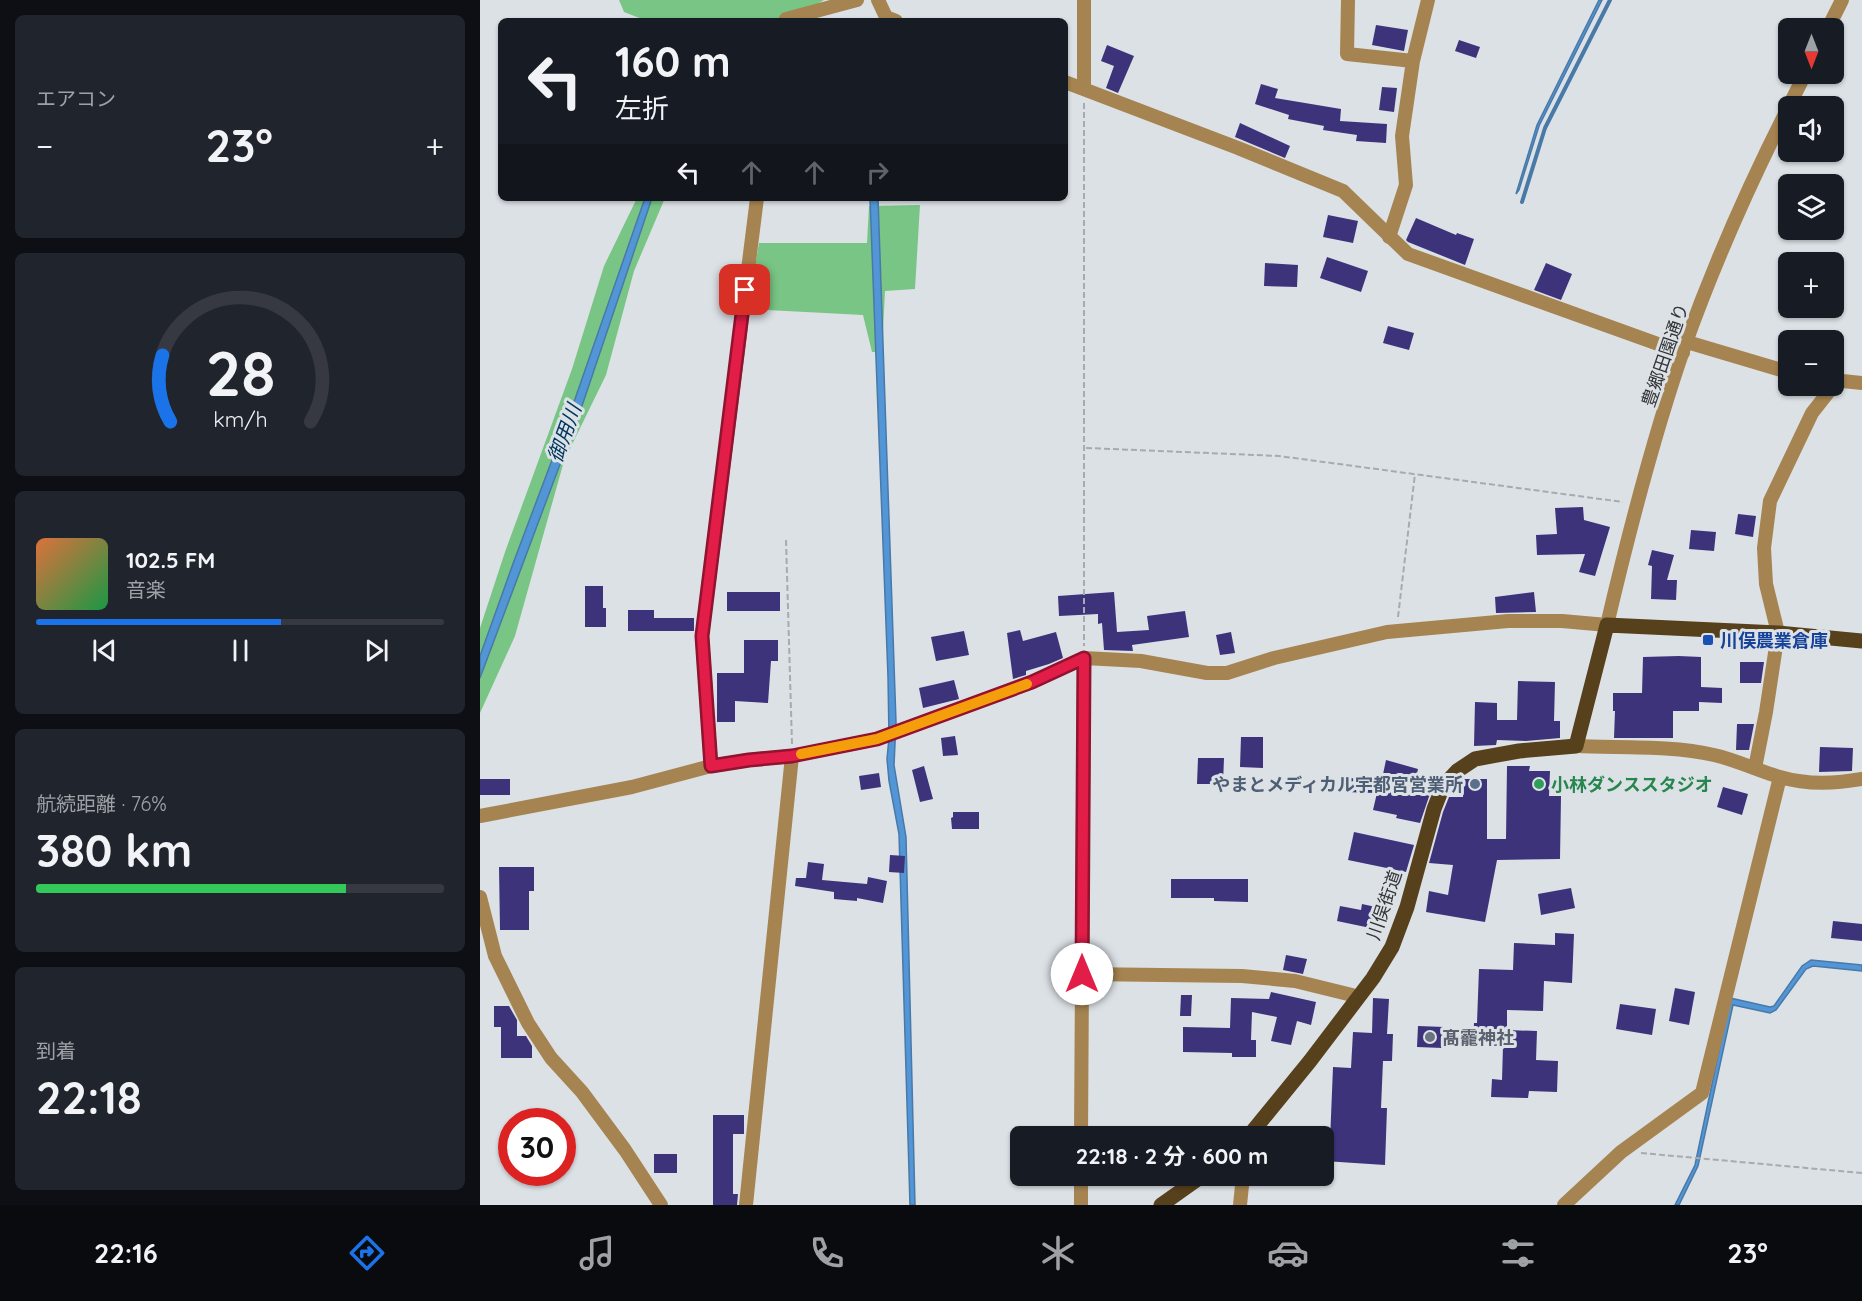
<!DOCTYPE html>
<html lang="ja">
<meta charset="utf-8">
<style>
body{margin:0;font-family:Quicksand,"Noto Sans JP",sans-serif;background:#20242c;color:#f1f3f6;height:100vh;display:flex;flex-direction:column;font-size:22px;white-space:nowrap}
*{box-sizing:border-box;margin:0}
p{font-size:20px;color:#9ea1a6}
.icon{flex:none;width:33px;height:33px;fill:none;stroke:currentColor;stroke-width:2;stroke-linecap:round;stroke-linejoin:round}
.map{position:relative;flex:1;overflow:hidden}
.side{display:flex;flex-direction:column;gap:15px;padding:15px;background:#0d0f14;width:480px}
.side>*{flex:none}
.top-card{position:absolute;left:18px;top:18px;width:570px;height:183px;border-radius:9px;box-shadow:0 2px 4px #0004;background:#171b24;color:#f1f3f6;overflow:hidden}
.needle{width:39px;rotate:180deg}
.fabs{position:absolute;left:1298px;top:18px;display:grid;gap:12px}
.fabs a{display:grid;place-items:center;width:66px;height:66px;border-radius:9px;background:#171b24;box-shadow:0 2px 4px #0004;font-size:30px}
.speed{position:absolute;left:18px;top:1108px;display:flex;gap:12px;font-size:30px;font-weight:700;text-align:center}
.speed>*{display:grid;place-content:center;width:78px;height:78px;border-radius:50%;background:#171b24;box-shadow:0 2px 4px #0004;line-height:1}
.speed .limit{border:9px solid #d22;background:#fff;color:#111}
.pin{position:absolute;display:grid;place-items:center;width:51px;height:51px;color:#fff;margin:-26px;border-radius:12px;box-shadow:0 3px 9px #0006}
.me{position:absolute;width:66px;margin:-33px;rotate:0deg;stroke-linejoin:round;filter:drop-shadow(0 0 4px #0008)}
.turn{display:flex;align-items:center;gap:21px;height:126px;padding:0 18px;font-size:27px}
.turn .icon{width:78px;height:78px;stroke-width:2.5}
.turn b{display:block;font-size:42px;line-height:51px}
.lanes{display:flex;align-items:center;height:57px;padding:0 18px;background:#0003;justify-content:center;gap:30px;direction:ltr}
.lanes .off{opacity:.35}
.big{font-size:45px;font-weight:700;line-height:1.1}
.side .card{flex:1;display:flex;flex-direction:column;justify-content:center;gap:9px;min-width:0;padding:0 21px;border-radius:9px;background:#20242c}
.side .dial{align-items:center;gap:0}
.dial svg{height:156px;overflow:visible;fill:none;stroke:#363941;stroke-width:7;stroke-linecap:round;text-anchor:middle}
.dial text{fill:#f1f3f6;stroke:none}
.song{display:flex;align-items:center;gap:18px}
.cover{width:72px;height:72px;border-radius:9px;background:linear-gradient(135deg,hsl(20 70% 55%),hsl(140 70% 35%))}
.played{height:6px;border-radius:3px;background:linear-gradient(90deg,#1a73e8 60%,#363941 60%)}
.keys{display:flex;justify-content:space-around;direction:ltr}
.heat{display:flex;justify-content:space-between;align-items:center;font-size:33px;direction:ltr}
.charge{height:9px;border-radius:4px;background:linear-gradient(90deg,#34c759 76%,#363941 0)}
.trip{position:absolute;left:530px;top:1126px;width:324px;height:60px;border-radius:9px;background:#171b24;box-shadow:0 2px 4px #0004;font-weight:700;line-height:60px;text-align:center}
.tab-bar{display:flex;height:96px;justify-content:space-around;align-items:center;background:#090b0e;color:#9ea1a6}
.tab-bar .icon{width:42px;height:42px}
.tab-bar .active{color:#1a73e8}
.tab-bar b{font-size:27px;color:#f1f3f6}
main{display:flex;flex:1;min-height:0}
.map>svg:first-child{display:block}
</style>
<main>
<section class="side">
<div class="card"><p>エアコン</p>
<div class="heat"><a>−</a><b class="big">23°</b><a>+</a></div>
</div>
<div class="card dial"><svg viewBox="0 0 100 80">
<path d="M14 69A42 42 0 1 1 86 69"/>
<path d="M14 69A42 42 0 0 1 10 35" stroke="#1a73e8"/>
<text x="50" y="56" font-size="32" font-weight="700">28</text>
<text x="50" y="72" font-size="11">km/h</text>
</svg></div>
<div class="card">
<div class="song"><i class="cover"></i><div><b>102.5 FM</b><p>音楽</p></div></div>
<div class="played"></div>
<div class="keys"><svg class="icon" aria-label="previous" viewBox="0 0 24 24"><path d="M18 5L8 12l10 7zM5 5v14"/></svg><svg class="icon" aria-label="pause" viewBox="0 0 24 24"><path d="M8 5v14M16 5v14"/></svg><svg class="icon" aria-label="next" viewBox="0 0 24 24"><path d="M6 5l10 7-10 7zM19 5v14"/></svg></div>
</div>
<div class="card"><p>航続距離 · 76%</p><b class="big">380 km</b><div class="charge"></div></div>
<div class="card"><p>到着</p><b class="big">22:18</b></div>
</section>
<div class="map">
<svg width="1382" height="1205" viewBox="0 0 1382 1205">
<rect width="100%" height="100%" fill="#dce1e6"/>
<path fill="#79c585" d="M139,0H344L310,21H167L144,12Z
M157,198H185L154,271L126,375L84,461L35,636L0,713V628L25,552L92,369L124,266Z
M440,205L435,289L405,291L402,352H392L383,315L268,309L279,243H387L389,206Z"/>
<path fill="#5396d7" stroke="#4979a7" stroke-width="1.5" d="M1119,0H1122L1059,126L1039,190L1036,194L1057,125Z
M165,198H172L103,403L0,678V656L34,561L95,399Z
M390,198H398L416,722L414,765L426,837L435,1205H430L419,834L409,781L407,759L409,738L408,677Z
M1331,960L1382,965V971L1333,966L1326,969L1296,1010L1290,1013L1253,1005L1218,1166L1199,1205H1195L1215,1165L1250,998L1290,1007L1294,1006L1322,966Z"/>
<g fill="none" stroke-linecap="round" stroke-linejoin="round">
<path stroke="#4979a7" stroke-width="4" d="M1042,202L1065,128L1130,0"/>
</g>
<path fill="#3c337b" d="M896,25L928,30L924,51L892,45Z
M979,40L1000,47L996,58L975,51Z
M627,45L654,56L638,93L626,88L634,66L621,61Z
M781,84L798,89L795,98L861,109L860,121L907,124L906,143L876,141L877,135L843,130L844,126L808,119L809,115L775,104Z
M902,87L917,88L914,112L899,110Z
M760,123L810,146L805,158L755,137Z
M848,215L878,221L873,243L843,237Z
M936,218L976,235L977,233L994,239L985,265L928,242L926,240Z
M847,257L888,271L881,292L840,278Z
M785,263L818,265L817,287L784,286Z
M1066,263L1092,274L1081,300L1054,290Z
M908,326L934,333L929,350L903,343Z
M1103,507L1104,520L1130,527L1115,576L1099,572L1105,554L1057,555L1056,535L1077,534L1075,508Z
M1258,514L1276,516L1273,537L1255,534Z
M1211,530L1236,532L1234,551L1209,549Z
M1172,550L1194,555L1187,580H1197L1196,600L1171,599L1172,566L1168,565Z
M105,586H123V608H126V627H105Z
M247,592H300V611H247Z
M634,592L637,632L669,630L667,616L705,611L709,637L652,645L653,651L624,650L622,623L618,624V614L579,616L578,596Z
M1054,592L1056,612L1016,613L1015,597Z
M148,610H174V618H214V631H148Z
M540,630L543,641L576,632L583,658L569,664L546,671V675L533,679L527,633Z
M484,631L489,655L456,661L451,637Z
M751,632L755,653L740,655L736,635Z
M264,640H298V661H291L288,703L255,701V722H237V673H264Z
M1199,656L1221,657V687L1242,688V703L1219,702V711H1193V738H1134L1135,711H1133V693H1162L1163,657Z
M1260,662H1284L1281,683H1260Z
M474,680L479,699L443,708L439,688Z
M1038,681L1075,682L1074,721H1080V738L1046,741L1017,740L1016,745L994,746L995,702L1017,703V720H1037Z
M1257,724H1274L1269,750H1256Z
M475,736L478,755L463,756L461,738Z
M761,737H783V768L760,767Z
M1340,747L1373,748L1372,771L1339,772Z
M718,758H744L743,784H717Z
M906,760L938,769L936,778L954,782L940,823L916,818L917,815L893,810L897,793L863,792V778L902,779Z
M444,766L453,799L440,802L432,770Z
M1027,766H1050L1049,771H1070L1069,796H1081L1080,859L1017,860L1005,922L946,912L949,891L968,895L973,865L949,863L963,812L969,797H983V779H1007V839H1026Z
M399,773L401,787L381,790L379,776Z
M0,779H30V795H0Z
M1243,787L1268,794L1262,815L1237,807Z
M473,812H499V829H472L471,818L473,817Z
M874,832L934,845L926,872L868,860Z
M410,855L425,856L424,873L409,872Z
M328,862L344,864L342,880L387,884L388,877L407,881L403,903L377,898V901L354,899V892L315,886L316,878H326Z
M19,867H54V891H49V930H20Z
M691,879H768V902L734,901V898H691Z
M1091,888L1095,908L1061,915L1058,894Z
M882,904L905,909L900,930L857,921L860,906L881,910Z
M1353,921L1382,924V941L1351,938Z
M1075,933L1094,934L1092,983L1064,981L1063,1011L1027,1010V1030L1057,1031L1056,1060L1078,1061L1077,1092L1049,1091L1048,1098L1011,1097L1012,1079L1022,1080L1023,1046L993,1045L994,1023H997L999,969L1033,970L1034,943L1075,945Z
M806,955L827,959L823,974L803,970Z
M1195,988L1215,992L1209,1025L1189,1021Z
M791,992L836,1002L831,1025L817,1021L811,1045L791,1041L797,1017L772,1012L771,1040H776V1057H752V1053L703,1052V1027L750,1028L751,998L789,999Z
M701,995H712L711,1016H700Z
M893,998L909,999L907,1034H913L912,1061H903L901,1108H907L905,1165L844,1161L845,1140L850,1141L853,1067L871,1068L873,1032L892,1033Z
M1140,1004L1176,1009L1172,1035L1136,1029Z
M14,1006H29L37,1020V1036H46L52,1046V1058H21V1027H14Z
M938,1026L964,1027L963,1048L937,1047Z
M233,1115H264V1134H253V1194H258L257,1205H233Z
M174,1154H197V1173H174Z"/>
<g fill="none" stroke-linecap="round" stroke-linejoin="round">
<path stroke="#a7abaf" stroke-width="2" stroke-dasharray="6 3" stroke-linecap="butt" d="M604,103V646
M606,448L799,456L1143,502
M306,540L312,744
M918,617L935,474
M1161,1153L1382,1173"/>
<path stroke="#a68451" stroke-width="14" d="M398,0L406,17L416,21
M868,0L867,54L933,61
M305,21L306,19L377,0
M1348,28L1362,0
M585,82L758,148L863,191L928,254L1203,353
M604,89V0
M1309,106L1325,74
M909,237L926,185L922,136L933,61L948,0
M1207,342L1308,372
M1353,380L1382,383
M1096,746C1140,748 1192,745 1234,755C1257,760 1278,771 1300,777C1327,785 1354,784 1382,779
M231,766L222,636L277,198
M1275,768L1286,712L1298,633L1286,584L1284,548L1290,501L1332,413L1358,380
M0,816L152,787L231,766L269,760L312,756L397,739L552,682L604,658L661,661L727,673H747L794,658L907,632L1028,621H1082L1127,625C1149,531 1173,437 1205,345C1234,264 1269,185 1308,108
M0,897L15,956L48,1023L71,1058L102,1092L145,1150L181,1205
M602,974L762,976L815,981L872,995L877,999
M601,1137L604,658
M266,1205L312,756
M601,1205V1176
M760,1205L763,1176
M1084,1205L1141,1152L1222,1093L1300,777"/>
<path stroke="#57401c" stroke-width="15" d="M768,1137L830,1061L893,978L912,947L927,907L954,809L963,786L977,771L995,759L1039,751L1096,746L1127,625L1298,633L1382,641
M681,1205L722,1176"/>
</g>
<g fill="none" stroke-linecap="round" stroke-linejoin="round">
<g stroke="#92132f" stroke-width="15">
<path id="route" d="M265,290L222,636L231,766L269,760L312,756L397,739L552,682L604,658L602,974"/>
</g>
<use href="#route" stroke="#e11d48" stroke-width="10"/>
<path stroke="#f59e0b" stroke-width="10" d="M321,754L397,739L547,684"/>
</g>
<rect fill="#1a4fb4" stroke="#dce1e6" stroke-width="2" x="1222" y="634" width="12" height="12" rx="3"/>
<circle fill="#5c6f8a" stroke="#dce1e6" stroke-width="2" cx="995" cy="784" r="6"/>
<circle fill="#2e9e5b" stroke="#dce1e6" stroke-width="2" cx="1059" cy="784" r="6"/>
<circle fill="#6b7280" stroke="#dce1e6" stroke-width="2" cx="950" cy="1037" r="6"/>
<g text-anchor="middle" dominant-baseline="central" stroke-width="6" stroke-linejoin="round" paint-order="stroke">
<g font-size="18" fill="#323436" stroke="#dce1e6">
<text transform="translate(1185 355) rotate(-71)">豊郷田園通り</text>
<text transform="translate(904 905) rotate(-71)">川俣街道</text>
</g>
<g font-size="18" font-weight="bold" fill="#164399" stroke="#dce1e6" text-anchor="start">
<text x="1240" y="640">川俣農業倉庫</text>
</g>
<g font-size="18" font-weight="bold" fill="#4e5e75" stroke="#dce1e6" text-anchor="end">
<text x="983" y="784">やまとメディカル宇都宮営業所</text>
</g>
<g font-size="18" font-weight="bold" fill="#27864d" stroke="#dce1e6" text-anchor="start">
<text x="1071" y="784">小林ダンススタジオ</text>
</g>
<g font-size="18" font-weight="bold" fill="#5b616d" stroke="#dce1e6" text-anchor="start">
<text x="962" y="1037">髙靇神社</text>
</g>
<g font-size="20" font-style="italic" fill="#023760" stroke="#dce1e6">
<text transform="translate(84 433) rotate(-70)">御用川</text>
</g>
</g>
</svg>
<div class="fabs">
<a><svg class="needle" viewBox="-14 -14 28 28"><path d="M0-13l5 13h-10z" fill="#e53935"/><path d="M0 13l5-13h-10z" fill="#9ea1a6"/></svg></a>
<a><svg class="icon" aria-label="sound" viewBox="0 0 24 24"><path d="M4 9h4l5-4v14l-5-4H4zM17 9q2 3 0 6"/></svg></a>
<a><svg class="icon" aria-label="layers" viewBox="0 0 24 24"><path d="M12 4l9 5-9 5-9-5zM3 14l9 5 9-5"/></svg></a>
<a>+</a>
<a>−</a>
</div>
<div class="speed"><div class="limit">30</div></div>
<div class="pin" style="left:265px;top:290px;background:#d93025"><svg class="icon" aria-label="arrive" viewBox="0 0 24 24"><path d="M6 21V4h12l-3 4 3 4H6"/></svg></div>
<svg class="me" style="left:602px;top:974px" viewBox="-20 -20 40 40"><circle r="19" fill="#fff"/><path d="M0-13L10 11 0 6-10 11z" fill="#e11d48"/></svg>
<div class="trip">22:18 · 2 分 · 600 m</div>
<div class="top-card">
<div class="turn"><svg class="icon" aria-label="left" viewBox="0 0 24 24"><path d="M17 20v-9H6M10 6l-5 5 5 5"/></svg><div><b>160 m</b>左折</div></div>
<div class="lanes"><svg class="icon" aria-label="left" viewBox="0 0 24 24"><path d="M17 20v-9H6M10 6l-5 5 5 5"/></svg><svg class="icon off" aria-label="ahead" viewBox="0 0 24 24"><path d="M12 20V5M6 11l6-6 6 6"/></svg><svg class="icon off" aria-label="ahead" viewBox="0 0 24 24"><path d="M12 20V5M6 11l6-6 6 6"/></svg><svg class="icon off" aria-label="right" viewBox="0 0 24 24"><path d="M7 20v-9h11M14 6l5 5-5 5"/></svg></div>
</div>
</div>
</main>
<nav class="tab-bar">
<b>22:16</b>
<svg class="icon active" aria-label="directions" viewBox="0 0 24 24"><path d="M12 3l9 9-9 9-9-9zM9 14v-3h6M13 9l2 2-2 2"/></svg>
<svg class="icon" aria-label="music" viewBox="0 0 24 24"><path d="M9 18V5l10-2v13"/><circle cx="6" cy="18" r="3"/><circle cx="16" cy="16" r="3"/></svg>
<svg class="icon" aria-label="phone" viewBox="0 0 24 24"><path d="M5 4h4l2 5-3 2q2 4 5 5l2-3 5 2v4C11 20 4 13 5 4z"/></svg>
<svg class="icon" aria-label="climate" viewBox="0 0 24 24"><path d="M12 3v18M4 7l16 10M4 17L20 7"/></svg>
<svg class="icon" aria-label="car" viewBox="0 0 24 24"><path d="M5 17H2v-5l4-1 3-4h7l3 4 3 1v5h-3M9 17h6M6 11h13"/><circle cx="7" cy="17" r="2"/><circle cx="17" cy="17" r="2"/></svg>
<svg class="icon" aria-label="filters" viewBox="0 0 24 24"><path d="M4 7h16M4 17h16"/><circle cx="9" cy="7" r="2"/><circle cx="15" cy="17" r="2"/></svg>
<b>23°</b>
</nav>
